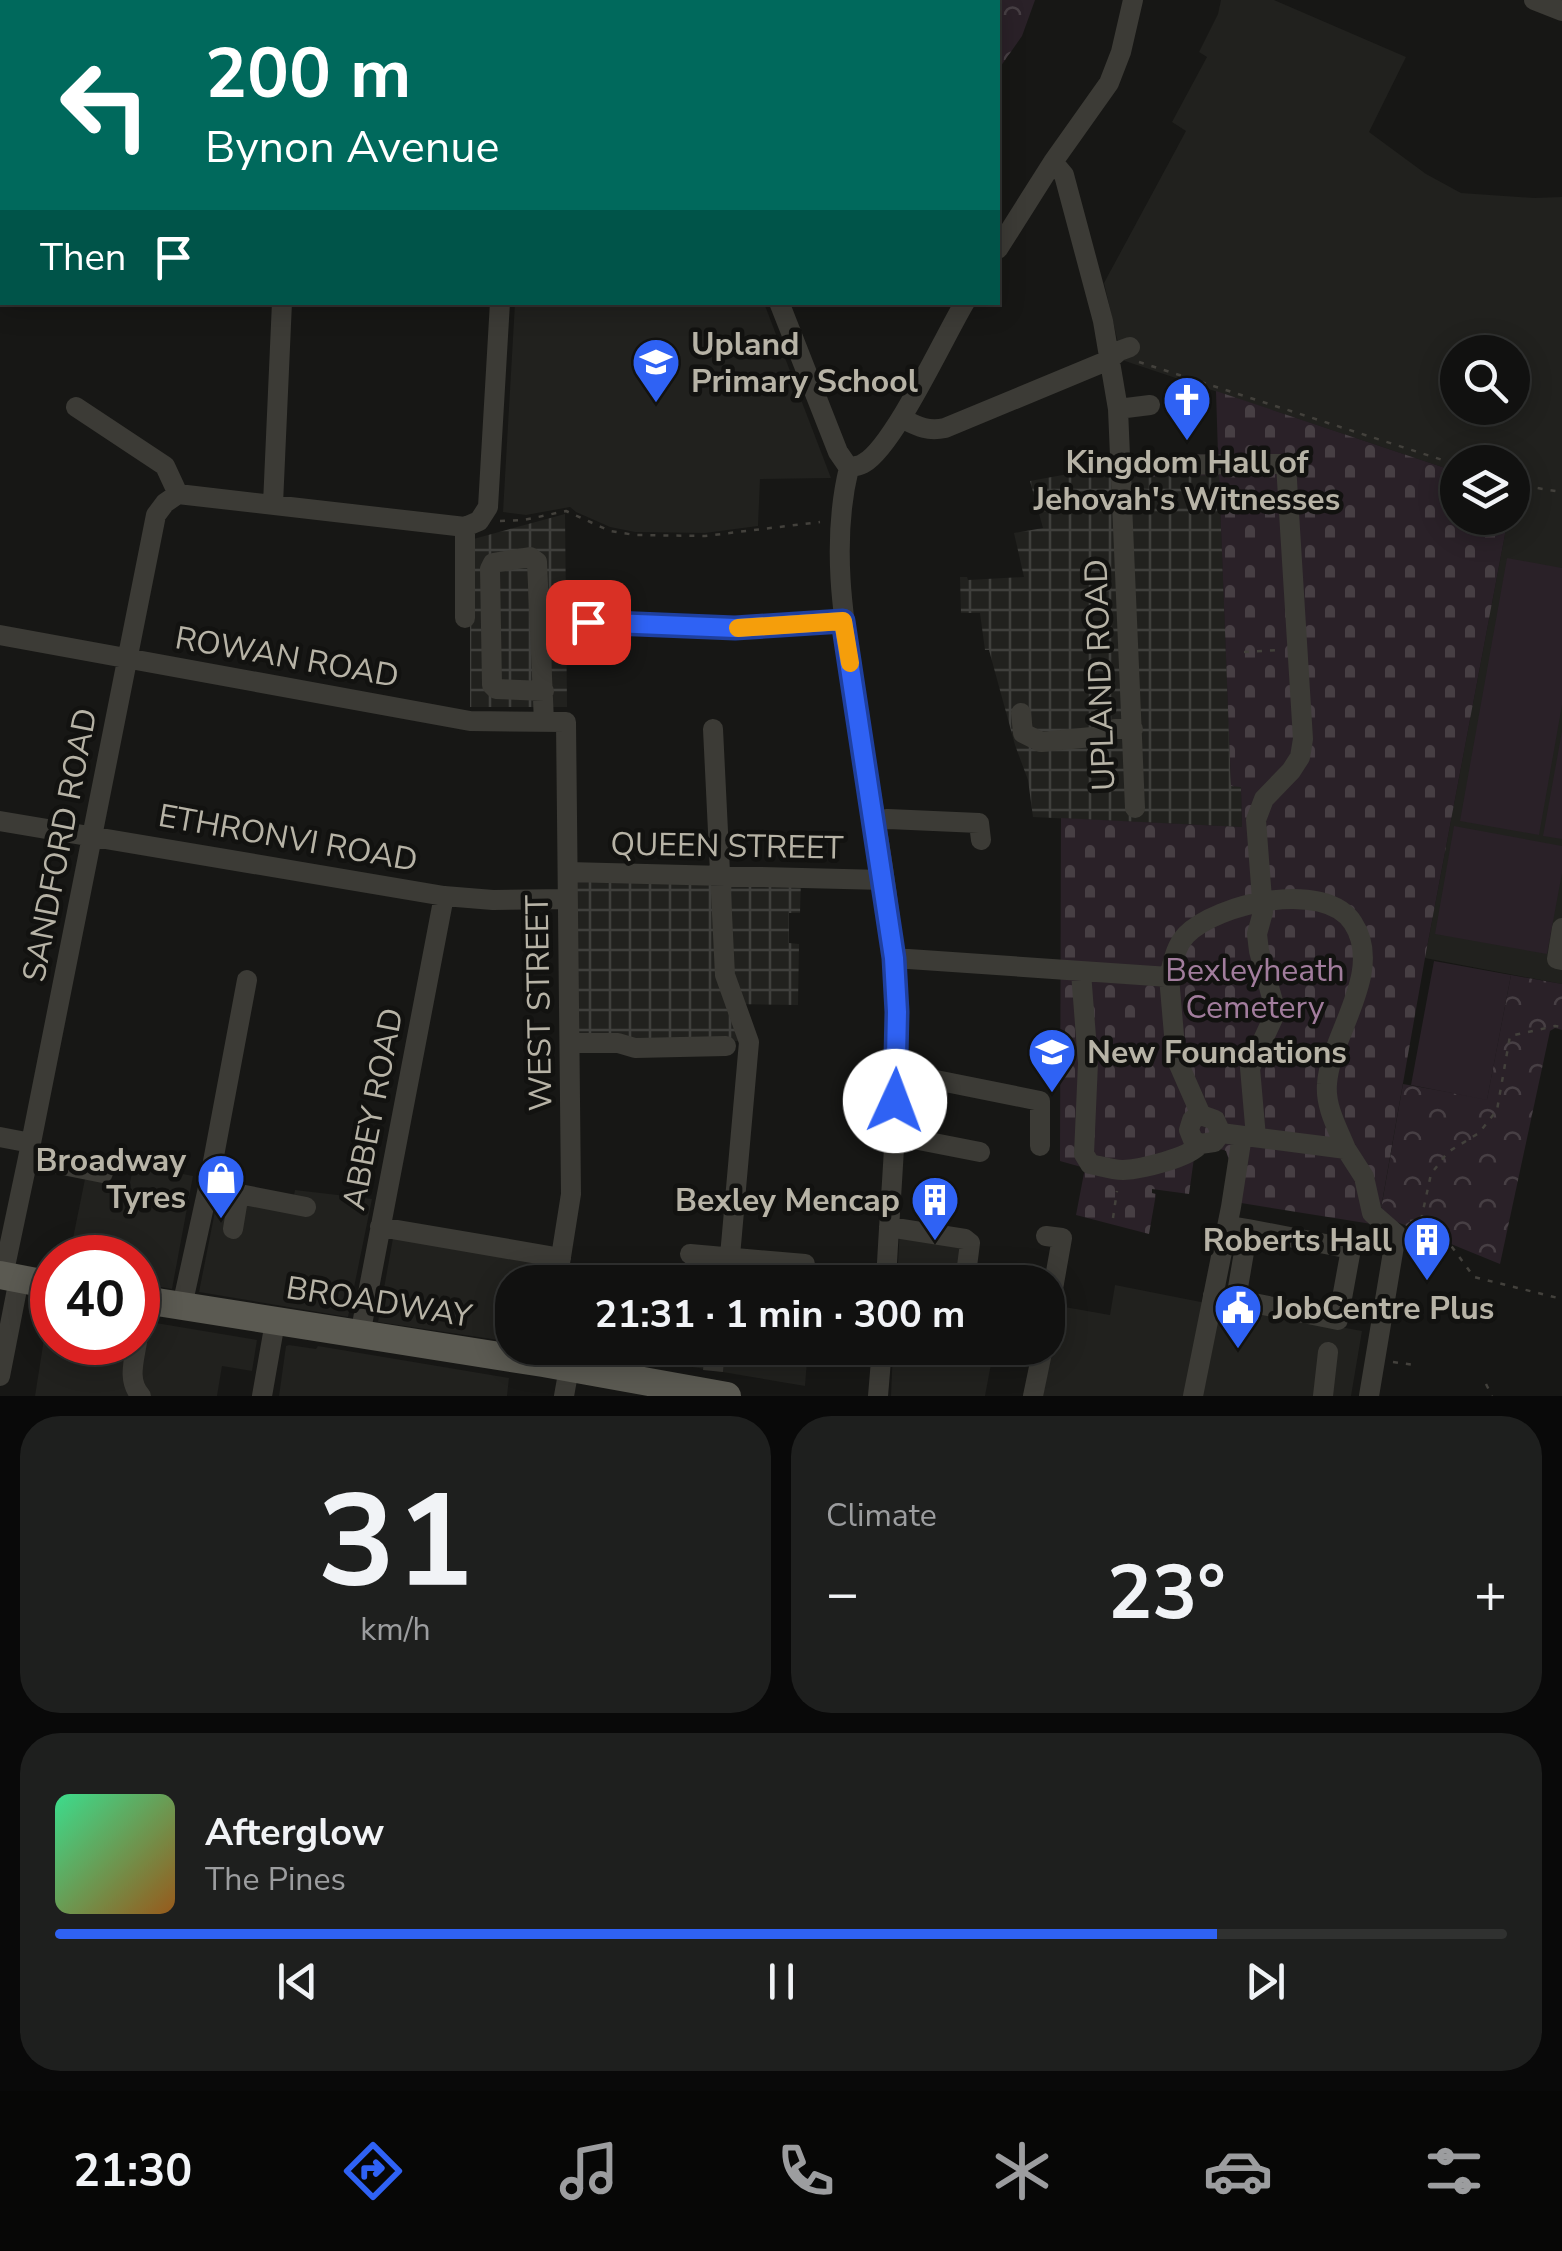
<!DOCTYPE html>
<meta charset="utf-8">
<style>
body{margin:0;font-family:"Nunito Sans",sans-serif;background:#1e1f1e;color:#f1f3f6;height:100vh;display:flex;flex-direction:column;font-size:38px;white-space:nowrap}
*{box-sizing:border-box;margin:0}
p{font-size:32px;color:#9c9d9f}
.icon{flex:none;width:55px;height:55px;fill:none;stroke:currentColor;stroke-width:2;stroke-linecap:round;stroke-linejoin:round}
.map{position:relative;height:1396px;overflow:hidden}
.panel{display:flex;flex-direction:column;gap:20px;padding:20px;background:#090909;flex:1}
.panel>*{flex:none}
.hud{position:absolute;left:0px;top:0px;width:1000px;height:305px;box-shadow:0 5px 25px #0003,0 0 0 2px #303130;background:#00695c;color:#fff;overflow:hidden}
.tools{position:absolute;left:1440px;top:335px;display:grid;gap:20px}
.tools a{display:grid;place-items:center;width:90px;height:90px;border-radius:50%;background:#111110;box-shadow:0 5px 25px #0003,0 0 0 2px #303130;font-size:50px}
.speed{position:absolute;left:30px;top:1235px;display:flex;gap:20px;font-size:50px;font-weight:700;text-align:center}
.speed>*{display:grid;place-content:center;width:130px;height:130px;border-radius:50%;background:#111110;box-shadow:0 5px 25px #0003,0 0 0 2px #303130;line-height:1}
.speed .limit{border:15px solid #d22;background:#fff;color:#111}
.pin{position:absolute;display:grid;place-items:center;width:85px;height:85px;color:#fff;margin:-42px;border-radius:20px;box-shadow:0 5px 15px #0006}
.me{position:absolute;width:110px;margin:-55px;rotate:2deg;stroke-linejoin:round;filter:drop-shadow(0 0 8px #0008)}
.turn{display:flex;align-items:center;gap:35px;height:210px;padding:0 40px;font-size:45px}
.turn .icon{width:130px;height:130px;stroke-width:2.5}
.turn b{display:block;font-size:70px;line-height:85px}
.then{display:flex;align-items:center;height:95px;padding:0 40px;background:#0003;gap:20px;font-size:38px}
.big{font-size:75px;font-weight:700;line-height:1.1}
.panel .widget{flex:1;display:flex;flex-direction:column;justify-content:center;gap:15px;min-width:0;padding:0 35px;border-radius:40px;background:#1e1f1e}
.panel .dial{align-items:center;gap:0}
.dial b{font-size:130px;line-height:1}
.song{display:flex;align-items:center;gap:30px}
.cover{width:120px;height:120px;border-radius:15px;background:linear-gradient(135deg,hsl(150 70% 55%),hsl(30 70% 35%))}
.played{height:10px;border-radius:5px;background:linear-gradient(90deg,#2f62f4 80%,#303130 80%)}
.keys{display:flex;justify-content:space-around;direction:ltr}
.heat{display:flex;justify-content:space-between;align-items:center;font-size:55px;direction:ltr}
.panel .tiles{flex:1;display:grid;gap:20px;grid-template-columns:1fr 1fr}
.widget:last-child{grid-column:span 2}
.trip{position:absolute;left:495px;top:1265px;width:570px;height:100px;border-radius:40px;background:#111110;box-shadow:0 5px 25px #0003,0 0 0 2px #303130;font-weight:700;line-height:100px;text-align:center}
.dock{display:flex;height:160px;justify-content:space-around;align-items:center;background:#070706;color:#9c9d9f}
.dock .icon{width:70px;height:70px}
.dock .on{color:#2f62f4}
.dock b{font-size:45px;color:#f1f3f6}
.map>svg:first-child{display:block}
</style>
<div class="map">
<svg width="1562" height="1396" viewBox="0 0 1562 1396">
<defs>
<pattern id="industrial-grid" width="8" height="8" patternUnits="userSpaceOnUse" patternTransform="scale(2.5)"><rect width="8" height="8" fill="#21211e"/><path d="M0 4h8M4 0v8" fill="none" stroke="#3f3f3c"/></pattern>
<pattern id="cemetery-stones" width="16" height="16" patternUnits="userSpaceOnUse" patternTransform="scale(2.5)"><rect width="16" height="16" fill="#2a2128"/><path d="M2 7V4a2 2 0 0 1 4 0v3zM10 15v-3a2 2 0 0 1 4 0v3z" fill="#473f44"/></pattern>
<pattern id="park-crowns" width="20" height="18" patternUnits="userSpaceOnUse" patternTransform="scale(2.5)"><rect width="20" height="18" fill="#2a2128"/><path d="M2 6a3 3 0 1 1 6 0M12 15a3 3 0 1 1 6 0" fill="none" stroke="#473f44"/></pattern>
</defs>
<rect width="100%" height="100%" fill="#171715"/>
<path fill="#21211e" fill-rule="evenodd" d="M1221,0H1274L1406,57L1369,132L1426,174L1461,193L1534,198L1562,197V984L1425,958L1508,518H1512V462H1458L1457,472L1122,360L1104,283L1186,131L1172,122L1207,57L1199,52L1218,14ZM1458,352H1512V408H1458Z
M515,303H764L831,478L760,479L758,526L705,533L635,532L610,527L576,512L570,507L526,515L503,512Z
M134,1164L193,1176L172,1289L138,1283V1258H69L85,1179L129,1187Z
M220,1186L293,1200L295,1190L372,1199L348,1317L199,1292Z
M900,1225L975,1238L970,1282H897Z
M395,1227L552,1254L547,1282H512V1342L378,1322Z
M1115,1285L1206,1303L1186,1396H1043L1059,1306L1110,1315Z
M50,1301H52V1342H138V1320L257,1340L252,1371L222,1366L217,1396H35Z
M1215,1304L1362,1331L1351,1396H1197Z
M289,1345L316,1349L318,1346L509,1378L507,1396H279L286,1346Z
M672,1348H808L805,1386L669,1363Z
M893,1348H994L985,1396H891Z"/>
<path fill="url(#industrial-grid)" d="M1112,466L1136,477L1219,474L1231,785L1241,786L1242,827L1033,817L1028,780L1015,745L989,650H985L980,613H961L960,577H967L968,580L1024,577L1014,533L1043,528L1030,481Z
M565,514L567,707H470V540Z
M572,875L801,879L800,913H789V943L799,944L798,1005L733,1004L747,1041L572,1042Z"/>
<path fill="url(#cemetery-stones)" d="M1216,391L1457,472L1458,518H1508L1425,958L1378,1225L1235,1202L1228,1157L1226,1151C1215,1146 1204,1151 1194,1158L1189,1194L1152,1189V1193L1156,1194L1149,1234L1076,1215L1085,1168L1060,1161L1061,818L1242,827L1241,787L1231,786L1219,475L1136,477L1134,456L1218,454Z"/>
<path fill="url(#park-crowns)" d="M836,0H1035L1022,36L998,70V2H836Z
M1511,975L1562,984V1030L1555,1028L1550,1031L1500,1264L1380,1215L1403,1084L1487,1099Z"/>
<path fill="#2a2128" d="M1507,558L1562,568V705L1539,835L1460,821Z
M1562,731V839L1543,836Z
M1454,826L1562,846V873L1547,954L1435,934Z
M1434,961L1511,975L1487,1100L1411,1085Z"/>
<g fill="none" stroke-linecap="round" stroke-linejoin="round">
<path stroke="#373632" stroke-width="20" stroke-dasharray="20 10" stroke-linecap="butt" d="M713,1371L715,1350"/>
<path stroke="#43413c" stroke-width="2.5" stroke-dasharray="5 8" stroke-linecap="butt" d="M1139,362L1458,465
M1512,484L1562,492
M500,521L524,520L566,511L610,531L635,535L705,536L820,522
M1244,652L1278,650
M1113,1218L1117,1191
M1421,1220L1431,1174L1448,1152L1479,1133L1497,1110L1510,1036L1555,1026L1562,1027
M1410,1221L1421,1220L1444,1236L1474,1277L1562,1299
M1400,1311L1410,1312
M1393,1362L1414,1365V1362
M1486,1384L1492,1396"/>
<path stroke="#3c3b36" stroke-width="20" d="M100,0L141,2
M622,0V2
M719,0V2
M833,0L834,2
M1534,0L1562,11
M304,2V0
M1053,162L1064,175L1103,321L1118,409L1135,808
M0,223H2
M998,249L1053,162L1109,83L1121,52L1133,0
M779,302L838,452L849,468C830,545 844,624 856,701C869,786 886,871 894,956C904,1062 891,1176 886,1282
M76,407L165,466L178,494
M1118,409L1150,405
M901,418C917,426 927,432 945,428L1109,360L1119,351L1130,347
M1122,465L1286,464L1303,739L1300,757L1291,771L1264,799L1256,820L1263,912L1257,934L1259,951L1274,1005V1016L1250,1068L1256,1137
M849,468C854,466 860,466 864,463C894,446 944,337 965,302
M178,494L465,527L479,521L488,507L500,302
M273,504L282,302
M465,618V527
M588,622L735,628L843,621
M0,635L470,721L566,722L571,1194L557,1282
M1021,713L1023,733L1041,742L1102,736L1115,729H1133
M544,722L537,562L530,557L493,563L490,569L492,685L496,689L544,691
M713,729L725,975L749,1042L730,1256L726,1263L724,1282
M0,821L444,896L493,900L567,899
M875,821L888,819L979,823L981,840
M568,872L884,880
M1562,928L1557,959L1562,960
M894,958L1169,977C1173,962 1175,947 1186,935C1217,903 1325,879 1353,923C1385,972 1330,1035 1327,1084C1325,1107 1338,1129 1346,1149L1221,1133L1215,1120L1201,1115L1176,1058L1169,977
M1081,972L1088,1063L1084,1154L1090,1164C1100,1166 1112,1170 1123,1170C1142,1169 1189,1158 1200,1144L1214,1142L1221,1133
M571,1043H618L635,1048L726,1046
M896,1072L1040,1101V1146
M893,1135L980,1152
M0,1137L31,1143
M1200,1144L1193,1140L1189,1130L1192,1120L1201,1115
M1346,1149L1364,1177L1372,1213L1396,1234L1369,1396
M28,1158L103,1173
M208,1188L306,1207
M380,1227L561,1258
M889,1227L965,1239L970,1243L965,1282
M233,1229L239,1193
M1046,1236L1062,1238L1048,1317
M690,1254L805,1264
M558,1273L616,1282
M3,1276L28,1158L156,515L165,503L178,494
M1213,1295L1338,1320L1351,1249L1248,1229
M1236,1299L1248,1229L1236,1227
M182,1306L208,1188L247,980
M360,1335L444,896
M138,1338L143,1300
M137,1342C134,1361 127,1381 141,1396
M623,1348L625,1366L623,1377
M715,1350L716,1348
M0,1376L19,1279
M262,1396L275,1322
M564,1396L569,1368L576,1357L578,1348
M878,1396L882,1348
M1033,1396L1043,1348
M1193,1396L1231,1207L1242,1136
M1323,1396L1328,1352"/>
<path stroke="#5b5a52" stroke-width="28" d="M0,1275L52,1285
M138,1299L543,1363L727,1396"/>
</g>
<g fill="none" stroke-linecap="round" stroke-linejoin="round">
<g stroke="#1f409f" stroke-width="25">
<path id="route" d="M588,622L735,628L843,621L894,958L897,1012L895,1101"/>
</g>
<use href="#route" stroke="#2f62f4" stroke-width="18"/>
<path stroke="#f59e0b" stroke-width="18" d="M738,628L843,621L850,663"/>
</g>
<defs>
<g id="school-pin" transform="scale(2.5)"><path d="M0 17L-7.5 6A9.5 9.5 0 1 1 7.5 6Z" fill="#2f62f4" stroke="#121210"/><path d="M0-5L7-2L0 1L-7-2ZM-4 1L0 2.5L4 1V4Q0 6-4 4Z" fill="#fff"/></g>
<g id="church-pin" transform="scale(2.5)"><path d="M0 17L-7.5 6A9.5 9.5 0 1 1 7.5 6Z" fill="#2f62f4" stroke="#121210"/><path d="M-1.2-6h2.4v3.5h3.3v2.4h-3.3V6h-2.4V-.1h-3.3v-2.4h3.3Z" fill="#fff"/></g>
<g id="shop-pin" transform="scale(2.5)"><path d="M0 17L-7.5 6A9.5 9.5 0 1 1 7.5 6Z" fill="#2f62f4" stroke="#121210"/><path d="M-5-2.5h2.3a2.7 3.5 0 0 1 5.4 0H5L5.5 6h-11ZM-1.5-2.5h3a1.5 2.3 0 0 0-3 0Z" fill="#fff"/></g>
<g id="building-pin" transform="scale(2.5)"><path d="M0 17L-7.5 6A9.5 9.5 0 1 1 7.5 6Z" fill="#2f62f4" stroke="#121210"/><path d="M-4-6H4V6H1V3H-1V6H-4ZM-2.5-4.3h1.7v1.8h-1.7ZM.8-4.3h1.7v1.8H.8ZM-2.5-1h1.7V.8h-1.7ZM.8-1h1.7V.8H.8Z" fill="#fff"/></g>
<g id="civic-pin" transform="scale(2.5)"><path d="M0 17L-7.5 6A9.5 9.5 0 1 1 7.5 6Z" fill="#2f62f4" stroke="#121210"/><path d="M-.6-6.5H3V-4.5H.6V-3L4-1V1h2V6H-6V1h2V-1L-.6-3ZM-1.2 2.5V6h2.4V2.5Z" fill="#fff"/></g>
</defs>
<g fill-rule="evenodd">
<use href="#school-pin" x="656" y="362"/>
<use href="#church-pin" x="1187" y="400"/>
<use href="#school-pin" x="1052" y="1052"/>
<use href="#shop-pin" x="221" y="1178"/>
<use href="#building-pin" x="935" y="1200"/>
<use href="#building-pin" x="1427" y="1240"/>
<use href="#civic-pin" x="1238" y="1308"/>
</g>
<g text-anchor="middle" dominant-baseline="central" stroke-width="9" stroke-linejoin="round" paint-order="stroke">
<g font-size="32" font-weight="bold" fill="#b7b3a6" stroke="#121210" text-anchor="start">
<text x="691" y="344">Upland<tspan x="691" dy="37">Primary School</tspan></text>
<text x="1187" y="462" text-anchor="middle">Kingdom Hall of<tspan x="1187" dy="37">Jehovah's Witnesses</tspan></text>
<text x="1087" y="1052">New Foundations</text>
<text x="186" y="1160" text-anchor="end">Broadway<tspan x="186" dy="37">Tyres</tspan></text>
<text x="900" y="1200" text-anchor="end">Bexley Mencap</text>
<text x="1392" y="1240" text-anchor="end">Roberts Hall</text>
<text x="1273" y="1308">JobCentre Plus</text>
</g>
<g font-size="32" fill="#b7b3a6" stroke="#121210">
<text transform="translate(287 657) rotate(10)">ROWAN ROAD</text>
<text transform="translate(1100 675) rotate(-92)">UPLAND ROAD</text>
<text transform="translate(288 838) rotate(10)">ETHRONVI ROAD</text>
<text transform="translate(60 845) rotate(-79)">SANDFORD ROAD</text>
<text transform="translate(727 846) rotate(1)">QUEEN STREET</text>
<text transform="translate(539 1003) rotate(-91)">WEST STREET</text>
<text transform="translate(373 1109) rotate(-79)">ABBEY ROAD</text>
<text transform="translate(379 1302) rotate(9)">BROADWAY</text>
</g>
<g font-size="32" fill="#a27d9d" stroke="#121210">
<text x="1255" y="970">Bexleyheath<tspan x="1255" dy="37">Cemetery</tspan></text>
</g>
</g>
</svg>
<div class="tools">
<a><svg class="icon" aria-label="search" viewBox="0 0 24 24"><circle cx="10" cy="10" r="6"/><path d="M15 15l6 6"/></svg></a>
<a><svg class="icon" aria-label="layers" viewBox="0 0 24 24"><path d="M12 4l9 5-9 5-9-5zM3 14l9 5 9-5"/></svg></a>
</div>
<div class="speed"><div class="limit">40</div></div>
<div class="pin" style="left:588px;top:622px;background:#d93025"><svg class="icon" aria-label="arrive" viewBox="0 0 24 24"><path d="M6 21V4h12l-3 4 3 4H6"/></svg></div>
<svg class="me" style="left:895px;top:1101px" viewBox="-20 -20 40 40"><circle r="19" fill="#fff"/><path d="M0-13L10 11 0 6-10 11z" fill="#2f62f4"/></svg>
<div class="trip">21:31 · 1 min · 300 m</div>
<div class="hud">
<div class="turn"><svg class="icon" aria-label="left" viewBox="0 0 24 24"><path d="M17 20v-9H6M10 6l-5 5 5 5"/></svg><div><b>200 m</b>Bynon Avenue</div></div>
<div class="then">Then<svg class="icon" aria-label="arrive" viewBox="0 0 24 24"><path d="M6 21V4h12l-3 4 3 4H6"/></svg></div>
</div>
</div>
<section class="panel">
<div class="tiles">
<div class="widget dial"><b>31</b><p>km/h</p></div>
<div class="widget"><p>Climate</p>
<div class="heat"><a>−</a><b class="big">23°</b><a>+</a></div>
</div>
<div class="widget">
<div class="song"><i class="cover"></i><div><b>Afterglow</b><p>The Pines</p></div></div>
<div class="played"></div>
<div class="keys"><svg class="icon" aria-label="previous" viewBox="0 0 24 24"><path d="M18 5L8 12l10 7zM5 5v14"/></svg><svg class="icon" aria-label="pause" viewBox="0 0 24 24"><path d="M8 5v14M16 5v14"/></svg><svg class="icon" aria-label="next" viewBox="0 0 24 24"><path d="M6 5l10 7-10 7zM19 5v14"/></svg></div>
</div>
</div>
</section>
<nav class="dock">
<b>21:30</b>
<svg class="icon on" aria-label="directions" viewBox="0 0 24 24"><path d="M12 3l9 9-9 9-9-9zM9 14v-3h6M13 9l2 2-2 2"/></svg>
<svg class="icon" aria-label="music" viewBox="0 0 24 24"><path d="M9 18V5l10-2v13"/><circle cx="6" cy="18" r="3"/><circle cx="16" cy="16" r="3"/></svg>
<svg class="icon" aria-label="phone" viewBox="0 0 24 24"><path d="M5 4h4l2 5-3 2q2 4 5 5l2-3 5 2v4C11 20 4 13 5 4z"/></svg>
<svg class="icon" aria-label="climate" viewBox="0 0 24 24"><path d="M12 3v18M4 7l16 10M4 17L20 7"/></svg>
<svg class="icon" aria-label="car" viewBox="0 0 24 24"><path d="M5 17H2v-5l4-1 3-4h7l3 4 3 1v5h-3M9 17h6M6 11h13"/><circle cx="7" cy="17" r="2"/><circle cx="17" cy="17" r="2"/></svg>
<svg class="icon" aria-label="filters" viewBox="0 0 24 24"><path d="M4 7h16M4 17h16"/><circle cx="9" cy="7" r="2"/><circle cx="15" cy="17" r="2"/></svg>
</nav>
